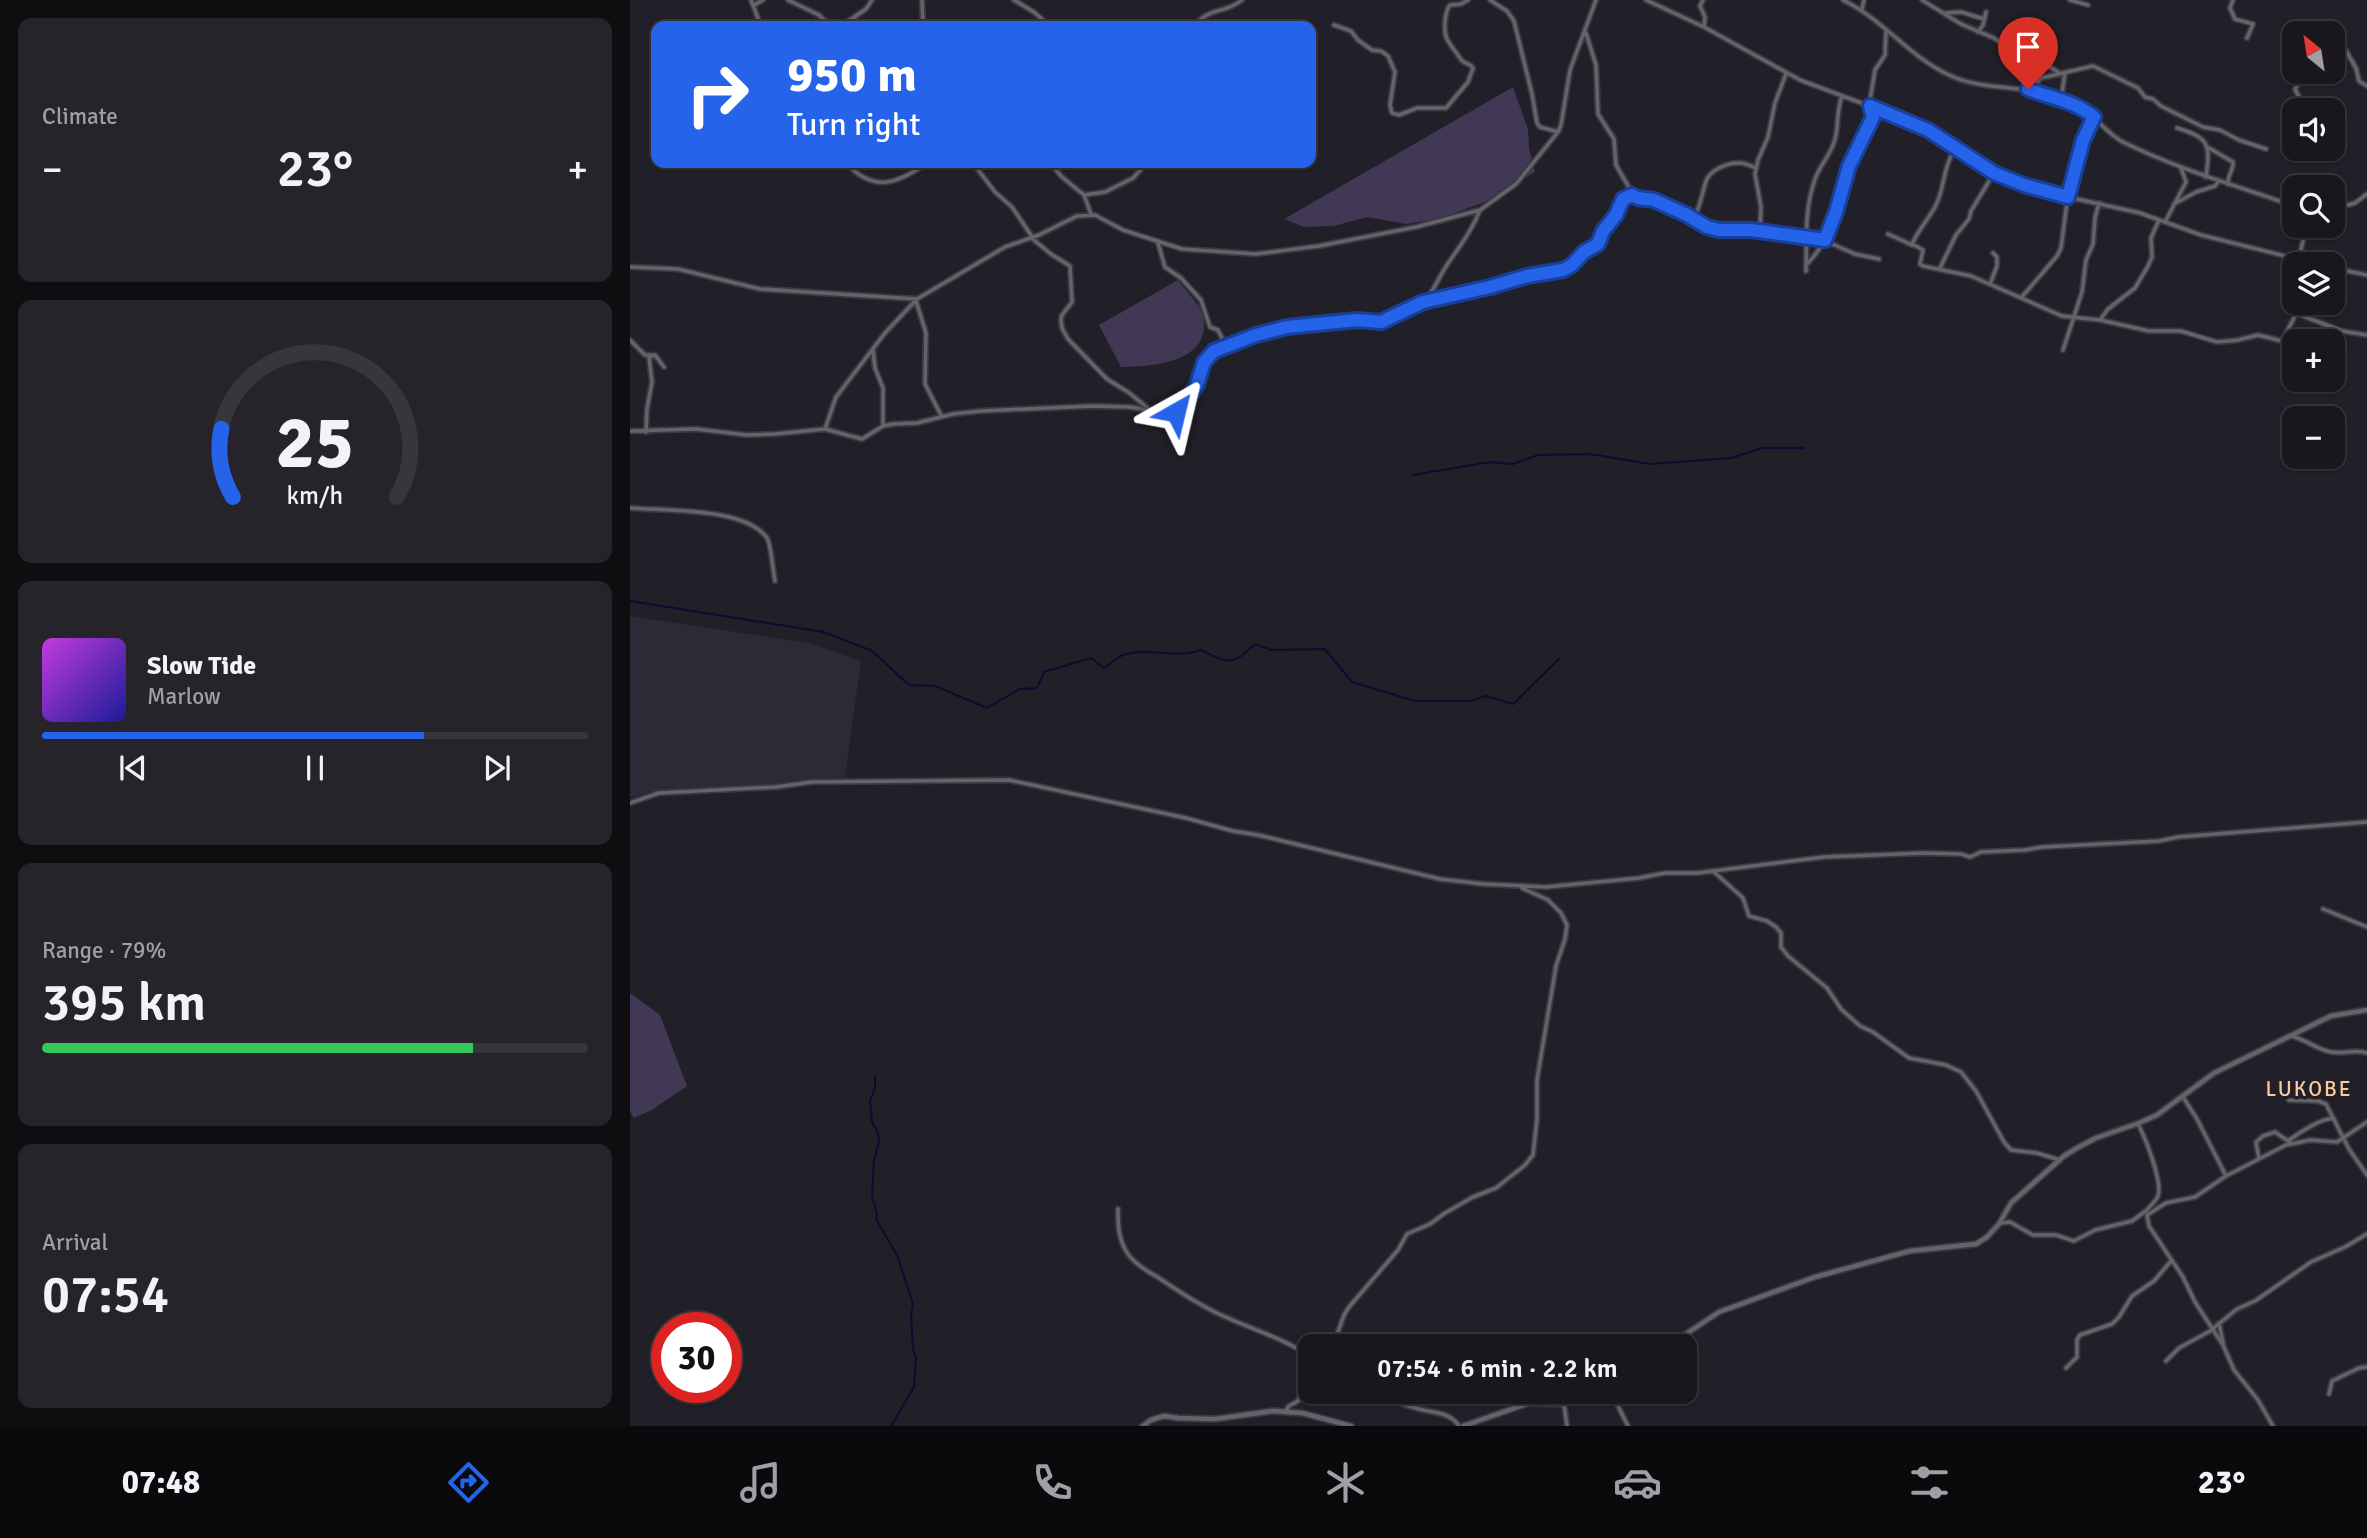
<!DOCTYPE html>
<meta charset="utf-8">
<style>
body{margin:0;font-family:Signika,sans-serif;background:#26242a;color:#f1f3f6;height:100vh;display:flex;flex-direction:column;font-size:26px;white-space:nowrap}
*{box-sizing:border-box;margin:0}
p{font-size:23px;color:#9f9fa4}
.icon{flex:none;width:38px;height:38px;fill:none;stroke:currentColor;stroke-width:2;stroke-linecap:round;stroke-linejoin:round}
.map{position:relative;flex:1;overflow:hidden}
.panel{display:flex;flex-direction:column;gap:18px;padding:18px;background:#0e0d10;width:630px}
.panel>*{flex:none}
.guide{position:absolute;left:21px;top:21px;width:665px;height:147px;border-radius:14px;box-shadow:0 2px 5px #0004,0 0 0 2px #37363b;background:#2563eb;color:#fff;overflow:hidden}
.needle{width:46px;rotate:330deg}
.controls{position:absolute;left:1652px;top:21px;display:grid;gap:14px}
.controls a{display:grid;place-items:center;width:63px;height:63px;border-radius:14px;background:#19171d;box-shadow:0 2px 5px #0004,0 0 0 2px #37363b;font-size:35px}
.speed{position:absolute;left:21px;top:1312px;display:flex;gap:14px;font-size:35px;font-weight:700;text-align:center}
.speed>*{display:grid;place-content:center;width:91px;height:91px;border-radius:50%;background:#19171d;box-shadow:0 2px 5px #0004,0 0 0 2px #37363b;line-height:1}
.speed .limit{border:10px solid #d22;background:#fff;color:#111}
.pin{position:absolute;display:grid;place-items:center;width:60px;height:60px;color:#fff;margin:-72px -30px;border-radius:50% 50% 50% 0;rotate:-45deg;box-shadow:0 0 7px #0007}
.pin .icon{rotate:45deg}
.me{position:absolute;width:77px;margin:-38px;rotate:37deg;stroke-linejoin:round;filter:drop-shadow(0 0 5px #0008)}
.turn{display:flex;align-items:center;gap:24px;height:147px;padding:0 21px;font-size:32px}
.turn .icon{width:91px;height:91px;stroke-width:2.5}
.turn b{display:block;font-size:49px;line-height:60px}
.big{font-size:52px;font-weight:600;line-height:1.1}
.panel .tile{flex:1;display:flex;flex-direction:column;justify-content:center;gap:10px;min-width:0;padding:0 24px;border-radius:14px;background:#26242a}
.panel .dial{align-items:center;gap:0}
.dial svg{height:182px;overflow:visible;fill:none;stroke:#37363b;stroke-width:7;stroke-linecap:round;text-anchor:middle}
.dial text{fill:#f1f3f6;stroke:none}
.song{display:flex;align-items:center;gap:21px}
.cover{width:84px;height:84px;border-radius:10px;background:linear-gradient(135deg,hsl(290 70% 55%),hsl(240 70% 35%))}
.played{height:7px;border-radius:4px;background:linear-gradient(90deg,#2563eb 70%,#37363b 70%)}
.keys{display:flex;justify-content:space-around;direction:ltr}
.heat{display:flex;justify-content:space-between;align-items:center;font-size:38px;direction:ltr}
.charge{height:10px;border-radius:5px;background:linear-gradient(90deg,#34c759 79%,#37363b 0)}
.trip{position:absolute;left:668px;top:1334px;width:399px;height:70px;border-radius:14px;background:#19171d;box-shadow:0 2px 5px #0004,0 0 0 2px #37363b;font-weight:600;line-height:70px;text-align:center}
.menu{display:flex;height:112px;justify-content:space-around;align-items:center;background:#0a090c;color:#9f9fa4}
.menu .icon{width:49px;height:49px}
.menu .active{color:#2563eb}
.menu b{font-size:32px;color:#f1f3f6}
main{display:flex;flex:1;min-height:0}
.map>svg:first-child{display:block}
</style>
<main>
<section class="panel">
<div class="tile"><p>Climate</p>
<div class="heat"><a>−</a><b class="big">23°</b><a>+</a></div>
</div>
<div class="tile dial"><svg viewBox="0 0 100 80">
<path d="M14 69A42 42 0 1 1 86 69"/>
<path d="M14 69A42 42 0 0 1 9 39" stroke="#2563eb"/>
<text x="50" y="56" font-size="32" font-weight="700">25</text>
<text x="50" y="72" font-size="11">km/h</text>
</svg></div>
<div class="tile">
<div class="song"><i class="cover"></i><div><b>Slow Tide</b><p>Marlow</p></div></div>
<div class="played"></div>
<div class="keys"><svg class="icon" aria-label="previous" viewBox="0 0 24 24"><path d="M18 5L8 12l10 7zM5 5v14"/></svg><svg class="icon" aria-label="pause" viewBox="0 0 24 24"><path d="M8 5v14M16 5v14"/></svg><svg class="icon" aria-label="next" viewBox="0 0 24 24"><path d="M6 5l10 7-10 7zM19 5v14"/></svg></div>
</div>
<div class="tile"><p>Range · 79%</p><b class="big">395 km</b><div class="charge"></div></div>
<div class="tile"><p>Arrival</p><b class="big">07:54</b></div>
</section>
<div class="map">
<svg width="1737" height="1426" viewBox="0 0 1737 1426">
<rect width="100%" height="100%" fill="#211f27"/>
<path fill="#2d2936" d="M0,616L179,643L231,661L215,777L145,784L28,791L0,797Z"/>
<path fill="#403854" d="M883,87L898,129L899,148L905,172L855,202L811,218L776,224L737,217L704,226L674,227L654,219Z
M548,280C553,288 572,307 573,315C583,362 524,367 491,367L469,325Z
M0,993L30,1015L57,1086L22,1110L4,1118L0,1111Z"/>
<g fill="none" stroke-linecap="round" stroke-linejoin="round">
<path stroke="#17062f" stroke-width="2" d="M783,475L860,462L883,464L908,455L960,454L1020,464L1101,458L1132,448H1174
M0,601L194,632L242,651L279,685L305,686L357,708L390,689L407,688L414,672L461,658L474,668C480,664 487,657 493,655C519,647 546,659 571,650C599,664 602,666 625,644L642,650L695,649L722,682L785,701H840L856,696L883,704L929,659
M245,1076V1088L240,1101L242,1122L248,1133L249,1142L244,1160L242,1196L247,1214L246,1219L267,1255L283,1304L281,1316L283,1349L286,1358L284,1387L261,1426"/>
<g stroke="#3b393f" stroke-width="7">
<path id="minor" d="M121,0L131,26
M158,0L189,15L194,20
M292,0L293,26
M384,0L404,12L414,21L413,26
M860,0L877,11L884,21L902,94L907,123L910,127L928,132
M1016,0L1074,27L1170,80L1282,122L1298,130L1364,173L1381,181L1438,197L1510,213L1571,235L1687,264
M1073,0L1070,6L1075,17L1074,27
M1213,0C1252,19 1278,55 1317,74C1352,92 1392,83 1430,99C1439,103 1451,107 1459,113C1471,123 1480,136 1495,143C1550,170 1608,186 1664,206
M1292,0L1331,24L1364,38L1374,45L1396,52L1428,72
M1440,0L1458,5
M1603,0L1600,8L1605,19L1623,24L1617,38
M124,5L133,0
M1232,9L1234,0
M1316,13L1331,12L1354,19
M224,17L228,26
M704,25L721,31L728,40L742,50L751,51L758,56L765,72L760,105L762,113L769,115L787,108H816L838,82L843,68C839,62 834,65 830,58C826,52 820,45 817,39C813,30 815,11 820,5L831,4L838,0
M192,26L194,20L205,26
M211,26L236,9L242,0
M564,26C582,5 594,15 612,0
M1348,32L1353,25L1356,12
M956,33L966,65L968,114L984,139L986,165L1004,196L1032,203L1082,228L1121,230L1191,239L1225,254L1249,259
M1703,55L1715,49L1726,68L1729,81L1737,86
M1401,90L1411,78L1463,66L1508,88L1515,97L1523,99L1531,106L1573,127L1590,130L1609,140L1636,149
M1431,100L1435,73
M1239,106L1245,70L1255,55L1256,31
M1669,106V97L1665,89L1677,72
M1547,128C1581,138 1580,146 1576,177
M1579,148L1603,162C1604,170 1597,175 1598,184
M1334,154H1322C1313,170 1314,191 1305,207C1297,221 1289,229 1282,244L1293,250L1290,264L1293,266L1341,276L1432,316L1470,320L1519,331H1551L1587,342L1608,340L1628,335L1652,341L1665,316L1668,314L1712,331L1737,335
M216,163C244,193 267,184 297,163
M343,163L365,192L382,207L405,241L421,254L440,266L442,302L432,315L431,319L432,328L438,339L477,379L498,392L519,409
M352,163L370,167L392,163
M420,163L432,177L454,195L461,214
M454,195L475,192L503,178L517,163
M1544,204L1566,192L1585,186L1588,182
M1703,209L1725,203L1737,194
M1064,219C1070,207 1072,194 1076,181C1080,170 1098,162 1110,163C1115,163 1121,166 1126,168
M1535,222L1556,182L1551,168
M1130,231L1131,207L1125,174L1128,160L1138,137L1145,103L1156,74
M1258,234L1282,245
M528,243L535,267L551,278L571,300L580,327L588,330L596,346
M1673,261L1671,250L1676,226
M1176,265C1203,239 1208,200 1219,166C1226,146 1245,128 1240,106
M0,267L48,269L130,289L287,299
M1310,268L1326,235L1339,219L1341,211L1364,173
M1703,268L1737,275
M1176,271C1177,238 1174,211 1185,179C1190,165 1202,153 1205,139C1209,125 1206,113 1212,96
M1360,284L1367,266V257L1363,253
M1391,298L1427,256L1431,248L1439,187L1453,140L1464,117
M286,301L296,333L295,384L312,417
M795,302L897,276L938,268L954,252L968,244L973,231L986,215L993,199L1002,195
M1470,320L1478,309L1505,288L1518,266L1522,257L1521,238L1529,220
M0,340L15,355H20
M243,350L245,368L253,388V426
M1433,350L1452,292L1456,260L1463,244L1465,218L1469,203
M195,429L206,397L255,333L287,299L375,247L409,235L447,216L465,215L493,230L552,249L626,254L689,246L786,227L850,210L886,184L928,132L931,125L940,70L966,0
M0,431L66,429L117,435L145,434L195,429L232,439L253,426L263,424L287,423L323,414L351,411L461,406L500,407L539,414C570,408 563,364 584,351C622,329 670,325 713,321C725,320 735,323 745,322C755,322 781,310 790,304C803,295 808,278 817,265C829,247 842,231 850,210
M16,432L17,409L22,382L19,357L25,355L34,367
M0,508C35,511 115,507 137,538C141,544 143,571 145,581
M0,803L29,793L146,787L182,782L379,780L556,818L603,831L628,835L810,879L853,884L916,887L1009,878L1035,873H1067L1194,857L1294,853L1331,854L1340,857L1351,852L1395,850L1413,847L1529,841L1548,837L1737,822
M1083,871L1113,898L1119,916L1137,921L1146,927L1151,933V947L1158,956L1197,988L1211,1009L1230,1026L1243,1032L1279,1058L1316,1065L1331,1072L1346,1091L1374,1142L1381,1150L1407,1153L1430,1160
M1693,909L1737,927
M1661,1036C1674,1039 1684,1047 1697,1051C1711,1056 1724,1048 1737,1053
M1654,1089L1659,1100L1688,1101L1696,1104L1719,1149L1737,1175
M1553,1097L1567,1119L1596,1176
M1508,1124C1515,1137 1533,1182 1528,1196C1526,1201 1521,1205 1518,1209
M1658,1141C1667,1134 1694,1116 1704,1119
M1629,1159L1626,1142L1633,1136L1645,1132L1661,1143
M488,1209C488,1224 488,1237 496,1251C503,1263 517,1271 529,1278C548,1291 568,1304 589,1314C620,1329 652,1337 681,1357
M1371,1223L1380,1222L1403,1235H1426L1444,1241L1465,1230L1502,1221L1517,1210
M1589,1323L1593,1343
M703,1346L714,1315L719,1307L768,1250L777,1234L800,1224L815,1213L843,1197L866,1188L895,1165L903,1155L907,1119V1080L926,966L935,939L937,925L931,913L918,900L892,888
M1536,1361L1549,1348L1580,1331L1607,1309L1625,1301L1681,1262L1715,1247L1737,1234
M1436,1368L1447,1357V1340L1450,1335L1482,1324L1489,1317L1502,1296L1524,1281L1541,1261
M741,1391C756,1399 773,1405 789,1409C804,1413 820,1412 829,1426
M975,1392L986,1402L998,1426
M1699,1394L1702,1381L1729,1368L1737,1367
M934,1404L937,1426
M655,1412L659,1406L668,1401L673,1384L681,1375
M1643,1426L1628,1400L1604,1370L1593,1345L1565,1302L1553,1277L1519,1226L1517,1215L1536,1203L1565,1197L1596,1176L1656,1145L1680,1140L1707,1142L1737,1122"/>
</g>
<g stroke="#3b393f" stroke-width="8">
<path id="tertiary" d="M1038,1346L1089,1312L1185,1277L1280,1251L1346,1244L1357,1237L1369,1224L1381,1203L1434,1156L1447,1148L1466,1138L1509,1123L1527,1115L1584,1073L1701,1016L1737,1010
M967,1391H978
M513,1426L521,1420L534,1416L548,1418L585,1419L643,1411L672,1413L721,1426
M833,1426L899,1403L934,1404L955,1391"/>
</g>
<use href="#minor" stroke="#64626b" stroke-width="3.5"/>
<use href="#tertiary" stroke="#64626b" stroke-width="4.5"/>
</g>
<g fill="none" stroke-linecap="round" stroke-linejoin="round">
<g stroke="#184099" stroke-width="18">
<path id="route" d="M546,412L553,407L567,385L574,362L584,351L626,335L657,327L727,320L751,322L793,302L860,287L897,276L933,270L942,265L954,252L968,244L973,231L986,215L993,199L1002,195L1008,198L1024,200L1057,215L1077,227L1089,230H1121L1195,240L1206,212L1219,166L1243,117L1240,106L1298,130L1364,173L1394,185L1438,197L1453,140L1464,117C1445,101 1420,98 1398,89"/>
</g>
<use href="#route" stroke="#2563eb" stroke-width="12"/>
</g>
<g text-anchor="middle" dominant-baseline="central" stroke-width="7" stroke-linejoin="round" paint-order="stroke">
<g font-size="21" letter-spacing="2" fill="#fbcb9f" stroke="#211f27">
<text x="1679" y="1089">LUKOBE</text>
</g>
</g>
</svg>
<div class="controls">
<a><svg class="needle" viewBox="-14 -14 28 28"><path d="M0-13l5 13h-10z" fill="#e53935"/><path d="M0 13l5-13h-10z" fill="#9f9fa4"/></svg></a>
<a><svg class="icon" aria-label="sound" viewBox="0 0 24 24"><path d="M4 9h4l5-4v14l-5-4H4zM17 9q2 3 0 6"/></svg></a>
<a><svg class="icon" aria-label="search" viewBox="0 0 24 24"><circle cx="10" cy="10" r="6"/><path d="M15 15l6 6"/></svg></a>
<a><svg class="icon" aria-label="layers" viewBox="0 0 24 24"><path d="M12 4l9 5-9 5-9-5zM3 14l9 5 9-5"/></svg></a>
<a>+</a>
<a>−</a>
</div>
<div class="speed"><div class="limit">30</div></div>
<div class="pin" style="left:1398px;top:89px;background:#d93025"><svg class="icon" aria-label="arrive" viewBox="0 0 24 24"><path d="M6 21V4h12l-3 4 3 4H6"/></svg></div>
<svg class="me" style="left:546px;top:412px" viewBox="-20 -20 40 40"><path d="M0-17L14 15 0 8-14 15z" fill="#2563eb" stroke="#fff" stroke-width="4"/></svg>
<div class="trip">07:54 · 6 min · 2.2 km</div>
<div class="guide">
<div class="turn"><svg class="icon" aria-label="right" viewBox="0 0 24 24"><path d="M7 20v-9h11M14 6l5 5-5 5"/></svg><div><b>950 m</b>Turn right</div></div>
</div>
</div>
</main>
<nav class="menu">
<b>07:48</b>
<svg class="icon active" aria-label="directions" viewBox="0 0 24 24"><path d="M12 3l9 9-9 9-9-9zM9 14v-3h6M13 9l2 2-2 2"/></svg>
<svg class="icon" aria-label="music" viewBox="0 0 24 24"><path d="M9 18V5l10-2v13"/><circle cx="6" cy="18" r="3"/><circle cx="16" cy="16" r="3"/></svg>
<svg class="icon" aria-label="phone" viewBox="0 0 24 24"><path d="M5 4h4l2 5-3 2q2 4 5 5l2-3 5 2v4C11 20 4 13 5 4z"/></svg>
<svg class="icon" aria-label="climate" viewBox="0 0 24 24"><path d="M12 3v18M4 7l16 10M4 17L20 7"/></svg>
<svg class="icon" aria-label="car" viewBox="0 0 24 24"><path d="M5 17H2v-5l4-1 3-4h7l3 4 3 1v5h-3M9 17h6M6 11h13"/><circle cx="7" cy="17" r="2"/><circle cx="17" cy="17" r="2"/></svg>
<svg class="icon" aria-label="filters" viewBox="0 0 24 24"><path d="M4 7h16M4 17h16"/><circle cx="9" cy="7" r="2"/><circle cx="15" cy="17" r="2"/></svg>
<b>23°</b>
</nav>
